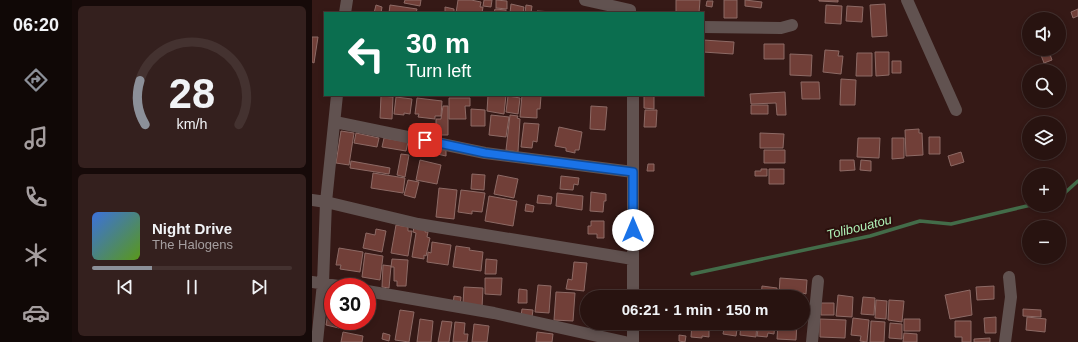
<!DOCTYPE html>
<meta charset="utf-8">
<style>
body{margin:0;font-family:Arial,sans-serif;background:#34201e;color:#f1f3f6;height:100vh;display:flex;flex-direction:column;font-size:15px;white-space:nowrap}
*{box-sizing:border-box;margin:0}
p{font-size:13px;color:#a59e9f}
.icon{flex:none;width:22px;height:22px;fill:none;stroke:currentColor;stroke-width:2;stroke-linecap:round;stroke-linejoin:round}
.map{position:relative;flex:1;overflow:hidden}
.side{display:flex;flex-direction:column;gap:6px;padding:6px;background:#160a09;width:240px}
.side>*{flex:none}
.top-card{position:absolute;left:12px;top:12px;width:380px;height:84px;border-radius:0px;box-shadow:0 2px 6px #0003,0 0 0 1px #443230;background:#0b6e4f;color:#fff;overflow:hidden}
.buttons{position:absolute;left:710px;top:12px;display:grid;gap:8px}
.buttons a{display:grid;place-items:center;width:44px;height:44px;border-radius:50%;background:#281310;box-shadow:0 2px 6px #0003,0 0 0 1px #443230;font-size:20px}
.speed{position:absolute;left:12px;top:278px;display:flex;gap:8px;font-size:20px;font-weight:700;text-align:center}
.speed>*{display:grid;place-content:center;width:52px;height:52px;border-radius:50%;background:#281310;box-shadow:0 2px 6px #0003,0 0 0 1px #443230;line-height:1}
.speed .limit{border:6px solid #d22;background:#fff;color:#111}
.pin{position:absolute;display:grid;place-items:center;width:34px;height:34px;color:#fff;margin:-17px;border-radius:8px;box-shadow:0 2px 6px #0006}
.me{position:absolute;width:44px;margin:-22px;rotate:0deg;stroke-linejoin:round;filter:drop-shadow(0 0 3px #0008)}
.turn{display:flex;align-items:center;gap:14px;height:84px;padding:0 16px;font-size:18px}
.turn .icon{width:52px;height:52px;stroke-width:2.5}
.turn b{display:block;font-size:28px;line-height:34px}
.side .card{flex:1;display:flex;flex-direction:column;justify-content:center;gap:6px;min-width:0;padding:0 14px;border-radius:6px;background:#34201e}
.side .dial{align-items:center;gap:0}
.dial svg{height:104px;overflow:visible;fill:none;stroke:#443230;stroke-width:7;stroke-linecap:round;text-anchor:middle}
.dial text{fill:#f1f3f6;stroke:none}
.song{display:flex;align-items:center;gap:12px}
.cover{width:48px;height:48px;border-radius:6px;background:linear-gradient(135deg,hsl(220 70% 55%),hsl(90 70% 35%))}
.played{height:4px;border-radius:2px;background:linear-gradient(90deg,#8c9099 30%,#443230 30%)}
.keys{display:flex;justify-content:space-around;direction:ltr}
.trip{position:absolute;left:268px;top:290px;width:230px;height:40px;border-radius:20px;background:#281310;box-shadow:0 2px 6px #0003,0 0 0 1px #443230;font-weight:700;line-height:40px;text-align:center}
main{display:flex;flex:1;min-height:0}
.menu{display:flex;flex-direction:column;width:72px;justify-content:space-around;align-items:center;background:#100806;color:#a59e9f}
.menu .icon{width:28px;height:28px}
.menu .current{color:#8c9099}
.menu b{font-size:18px;color:#f1f3f6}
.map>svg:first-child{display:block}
</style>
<main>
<nav class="menu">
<b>06:20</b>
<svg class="icon current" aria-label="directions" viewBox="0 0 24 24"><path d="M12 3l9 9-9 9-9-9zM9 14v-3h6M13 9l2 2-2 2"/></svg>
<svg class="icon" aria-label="music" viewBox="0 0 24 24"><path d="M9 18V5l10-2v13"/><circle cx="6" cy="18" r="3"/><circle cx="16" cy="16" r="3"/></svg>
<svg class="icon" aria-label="phone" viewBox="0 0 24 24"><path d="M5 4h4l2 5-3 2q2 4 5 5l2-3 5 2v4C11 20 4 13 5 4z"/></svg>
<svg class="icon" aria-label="climate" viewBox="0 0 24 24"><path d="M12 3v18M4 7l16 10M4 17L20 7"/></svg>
<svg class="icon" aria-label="car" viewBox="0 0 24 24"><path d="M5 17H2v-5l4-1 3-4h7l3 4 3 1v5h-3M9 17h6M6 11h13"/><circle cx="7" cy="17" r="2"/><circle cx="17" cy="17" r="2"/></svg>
</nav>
<section class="side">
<div class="card dial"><svg viewBox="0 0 100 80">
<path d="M14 69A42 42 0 1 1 86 69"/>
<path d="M14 69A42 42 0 0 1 10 35" stroke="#8c9099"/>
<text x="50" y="56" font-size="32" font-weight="700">28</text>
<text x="50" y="72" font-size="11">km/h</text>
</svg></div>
<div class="card">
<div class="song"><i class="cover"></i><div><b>Night Drive</b><p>The Halogens</p></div></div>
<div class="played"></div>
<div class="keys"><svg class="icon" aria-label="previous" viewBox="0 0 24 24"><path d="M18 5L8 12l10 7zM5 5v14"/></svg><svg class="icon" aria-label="pause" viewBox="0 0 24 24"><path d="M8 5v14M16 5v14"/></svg><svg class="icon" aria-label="next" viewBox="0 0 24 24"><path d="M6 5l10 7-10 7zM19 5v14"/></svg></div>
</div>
</section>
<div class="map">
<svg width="766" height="342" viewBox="0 0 766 342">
<rect width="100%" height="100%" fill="#351916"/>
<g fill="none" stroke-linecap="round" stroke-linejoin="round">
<path stroke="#436c49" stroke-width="3.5" d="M747,198L766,181
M380,274L558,236L608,221L639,224L719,205"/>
</g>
<path fill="#713f38" stroke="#8d6a65" d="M93,0H109L108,6L92,3Z
M146,0H159L169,2L168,7H171L170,13H144Z
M172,0H180L179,7L171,6Z
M184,0L195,1V9L184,8Z
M364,0H388L387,13L364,12Z
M412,0H425V18H412Z
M433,0L450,2L449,8L433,6Z
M507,0H526V2L507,1Z
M395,1H401L400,7L394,6Z
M199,4L212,7L211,13H198Z
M573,4L575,36L560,37L558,5Z
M64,5L70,7L69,13H62Z
M78,5L105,9L104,13H77Z
M214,5L220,6L219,13H213Z
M514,5L530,6L529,24L513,23Z
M535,6L551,7L550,22L534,21Z
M133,7L142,9V13H133Z
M183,9L194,10V13H182Z
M766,9V16L761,18L759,12Z
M225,11L241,12V13H225Z
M0,37H6L2,63L0,62Z
M391,40L422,42L421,54L391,52Z
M452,44H472V59H452Z
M730,49H736L740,60L732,63L727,50Z
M513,50L527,51L526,56H531L529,74L511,72Z
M563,52H577V75L564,76Z
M545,53H560V76H544Z
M478,54L500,55L499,76L478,75Z
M580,61H589V73H580Z
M529,79L544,80L543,105H528Z
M489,82H507L508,99H490Z
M473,92L474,115H465L464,103L439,104L438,94Z
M176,95H194L192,114L175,111Z
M210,95L229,96L228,109H225V118L208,117Z
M332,95H342V109L332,108Z
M69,96L81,97L80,119L68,118Z
M196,96L208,98L206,114L194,112Z
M84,97L100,99L98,114L92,113V115L82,114Z
M105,98L130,101L129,116H123V119L106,117L107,114H103Z
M137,98H158V106H153L154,119H137Z
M439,105H456V114H439Z
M131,106H136V135H124V119H129Z
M279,106L295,107L293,130L278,129Z
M159,109L173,110V126H159Z
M333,110H345L344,127H332Z
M179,115L197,117L194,137L177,135Z
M198,115L206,116L205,118L208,119L206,152L194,150Z
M212,123L227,124L225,142L221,141L220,148L209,147Z
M247,127L270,132L267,150H263V153L254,151V148L243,146Z
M607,129V133H610L611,155L594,156L593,130Z
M29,131L42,133L37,165L24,163Z
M44,133L67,138L65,147L42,143Z
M448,133L472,134L471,148H448Z
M617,137H628V154H617Z
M72,138L96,142L94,151L70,147Z
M546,138H568L567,158L545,157Z
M580,138H592V158L580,159Z
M126,149L134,150V156L125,154Z
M452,150H473V163H452Z
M649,152L652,162L639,166L636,156Z
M89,154L97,155L93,177L85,175Z
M108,160L129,165L125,184L104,180Z
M528,160H542L543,170L528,171Z
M549,160L559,161V171L548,170Z
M39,161L78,168L77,174L38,168Z
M336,164H342V171H335Z
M449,169H455V176H443V171H449Z
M457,169H472V184H457Z
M61,173L93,178L91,193L59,188Z
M160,174L173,175L172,190L159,189Z
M186,175L206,179L202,198L182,194Z
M249,176L267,178L266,185L262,184L261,190L248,189Z
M96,180L107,182L103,198L92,195Z
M127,188L145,190L142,219L124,217Z
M149,190L173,193L170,212L160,211V214L146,212Z
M279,192L294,194V201H292L291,212L278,211Z
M245,193L271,196L270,210L244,206Z
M226,195L240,197L239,204L225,203Z
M177,196L205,201L201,226L173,221Z
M214,204L222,206L221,212L213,211Z
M279,221H292V238H285V234H276V226H279Z
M84,225L96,227V231H100L96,256L79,253Z
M102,227L114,228L113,232H116L115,237L118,238L114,256L112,255V259L100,257L104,233L101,232Z
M64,229L74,231L70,252L51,248L54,233L63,235Z
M120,242L139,245L136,265L115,262L116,252L119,253Z
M144,246L158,248L157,250L171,252L169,271L141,267Z
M27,248L51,252L48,272L28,269L29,265H24Z
M53,253L71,256L68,280L50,277Z
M80,259L96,260L94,286H85V281H82V267H79Z
M174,259L185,260L184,274H173Z
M262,262L275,263L272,291L254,289L256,279L260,280Z
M71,265L79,266L77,288L70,287Z
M173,278H190L189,295L173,294Z
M468,278L495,280L494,294L491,293L490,295L467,294Z
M226,285L239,286L237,313L223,312Z
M450,286L465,288V297H449Z
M682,286V299L665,300L664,287Z
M152,287L171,288L170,308L151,304Z
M207,289L215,290V303H206Z
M658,290L660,315L638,319L633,295Z
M244,292L263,293L261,321L242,320Z
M467,295L492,297V312L491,297H467Z
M526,295L541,297L540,317L524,316Z
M142,296L149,297L148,306L141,305Z
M551,297L563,298L562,315L549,314Z
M564,300L575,301L574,319L563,318Z
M577,300L592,301L590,322L576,320Z
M509,303H522V315H509Z
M17,307L21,308V321H28L27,328L14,325Z
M210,309L221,310L220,317L209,316Z
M711,309L729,310V317L711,316Z
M88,310L102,312L97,342L83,340Z
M684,317V333H673L672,318Z
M715,317L734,319L733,332L714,330Z
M541,318L557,320L555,342L548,341L549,336L539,335Z
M108,319L121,321L119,342H105Z
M508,319L534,320L533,338L508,337Z
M592,319H608V331H592Z
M130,321L140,322L137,342H126Z
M559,321L573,322L572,342H558Z
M643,321H659V342H650V337H643Z
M143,322L153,323L152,334H156L155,342H141Z
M380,323H397V337L390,336V338L379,337Z
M413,323H426L424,336L411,334Z
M429,323H445L444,337L428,335Z
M447,323H463L462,334L456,333L455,337L445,336Z
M466,323H485L484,340L465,339Z
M578,323L590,324V339L577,338Z
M162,324L177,326L175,342H160Z
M31,332L51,336L50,342H29Z
M225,332L241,334L240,342H224Z
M71,333L78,335L77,341L70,339Z
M592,333L605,334V342H591Z
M367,335L374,336L373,342L367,341Z
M678,338V342H662V339Z"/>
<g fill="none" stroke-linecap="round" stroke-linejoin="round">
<path stroke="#615250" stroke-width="12" d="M273,0L318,10
M595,0L644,110
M33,13L35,0
M391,27L469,28L480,25
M321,95V297
M23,122L173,153L321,172
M0,200L14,202L106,224L321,259
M0,282L33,287
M55,291L182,313L313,342
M321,323V342
M5,342L11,283L14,202L25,95
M500,342L506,281
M693,342L699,297L697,277"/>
</g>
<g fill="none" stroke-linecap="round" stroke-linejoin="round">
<g stroke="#114b97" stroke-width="10">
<path id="route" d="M113,140L173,153L321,172V230"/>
</g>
<use href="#route" stroke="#1a73e8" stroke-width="7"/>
</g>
<g text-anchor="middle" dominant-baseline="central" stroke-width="4" stroke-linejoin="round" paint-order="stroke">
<g font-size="13" font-style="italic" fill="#aef0b6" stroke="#2b100d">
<text transform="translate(547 227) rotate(-14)">Tolibouatou</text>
</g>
</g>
</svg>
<div class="buttons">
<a><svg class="icon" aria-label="sound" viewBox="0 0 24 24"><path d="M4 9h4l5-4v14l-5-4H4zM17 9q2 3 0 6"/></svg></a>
<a><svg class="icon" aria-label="search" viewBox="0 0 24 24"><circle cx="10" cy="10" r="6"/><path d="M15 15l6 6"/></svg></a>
<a><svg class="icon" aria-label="layers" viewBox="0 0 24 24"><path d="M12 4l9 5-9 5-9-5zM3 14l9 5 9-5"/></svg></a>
<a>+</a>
<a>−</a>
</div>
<div class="speed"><div class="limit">30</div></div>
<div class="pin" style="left:113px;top:140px;background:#d93025"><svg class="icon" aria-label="arrive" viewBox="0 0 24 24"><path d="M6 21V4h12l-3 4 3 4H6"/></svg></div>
<svg class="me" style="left:321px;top:230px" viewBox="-20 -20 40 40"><circle r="19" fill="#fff"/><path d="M0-13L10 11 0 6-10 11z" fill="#1a73e8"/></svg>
<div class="trip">06:21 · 1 min · 150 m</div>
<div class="top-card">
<div class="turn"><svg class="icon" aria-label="left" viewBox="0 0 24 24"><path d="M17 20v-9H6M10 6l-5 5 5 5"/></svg><div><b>30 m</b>Turn left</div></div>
</div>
</div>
</main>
